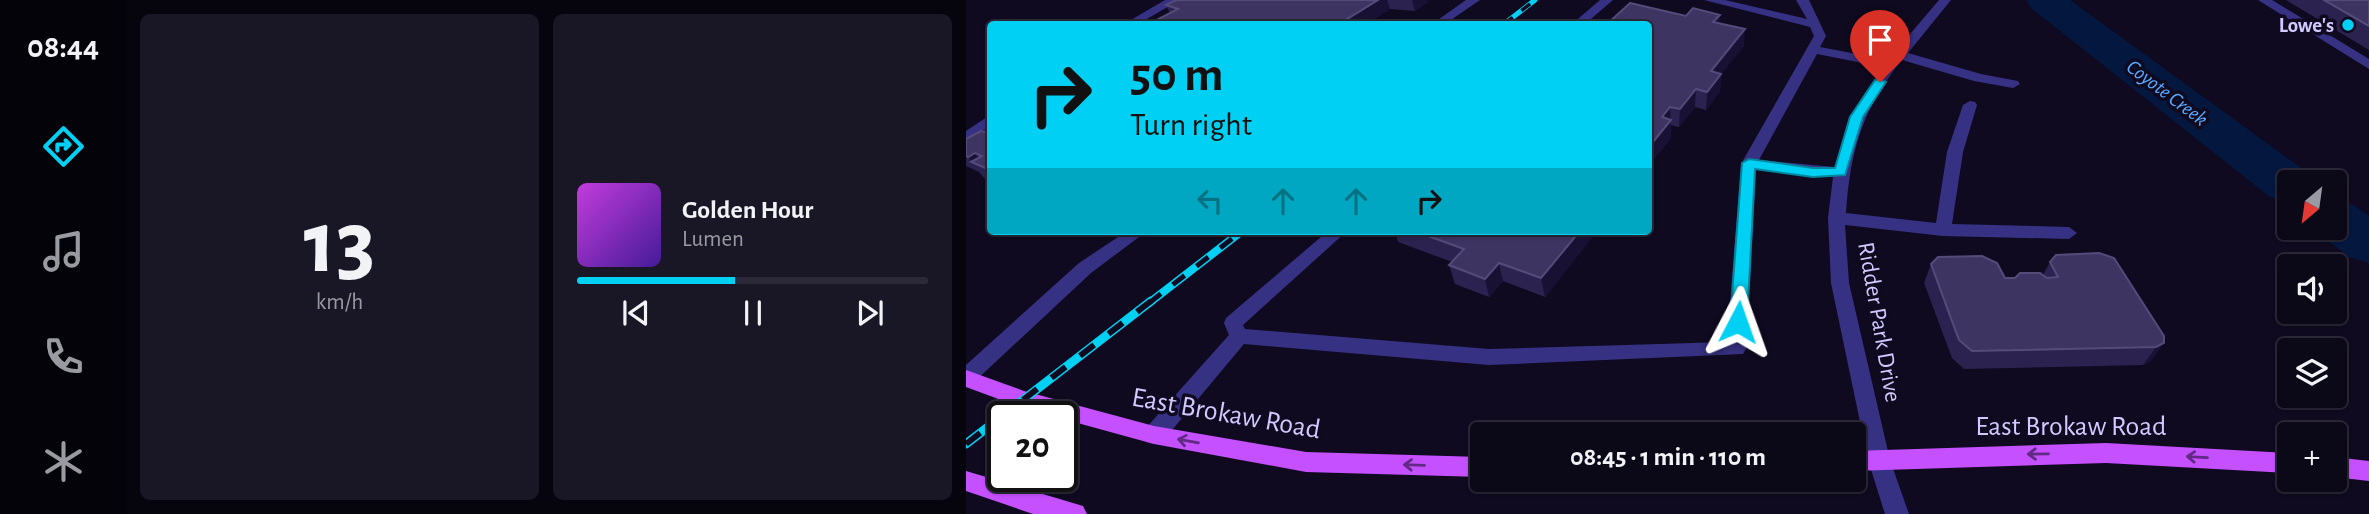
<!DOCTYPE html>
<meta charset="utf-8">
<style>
body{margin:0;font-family:"Alegreya Sans",sans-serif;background:#191625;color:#f1f3f6;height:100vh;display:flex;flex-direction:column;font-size:26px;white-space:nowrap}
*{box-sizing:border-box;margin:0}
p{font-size:23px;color:#9a9aa2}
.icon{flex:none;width:38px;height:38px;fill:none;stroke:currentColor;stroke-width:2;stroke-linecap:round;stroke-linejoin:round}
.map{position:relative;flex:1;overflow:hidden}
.sheet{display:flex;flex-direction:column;gap:14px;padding:14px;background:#06040d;width:840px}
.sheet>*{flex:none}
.guide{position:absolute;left:21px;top:21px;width:665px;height:214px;border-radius:7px;box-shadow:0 2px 5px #0004,0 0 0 2px #2b2937;background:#00d1f4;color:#111;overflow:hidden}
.needle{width:46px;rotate:209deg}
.buttons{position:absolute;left:1311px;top:170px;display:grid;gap:14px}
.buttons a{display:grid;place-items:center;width:70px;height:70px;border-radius:7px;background:#0b0818;box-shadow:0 2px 5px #0004,0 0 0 2px #2b2937;font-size:35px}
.speed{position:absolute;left:21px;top:401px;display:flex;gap:14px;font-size:35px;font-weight:700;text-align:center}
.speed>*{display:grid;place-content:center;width:91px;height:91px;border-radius:50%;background:#0b0818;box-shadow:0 2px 5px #0004,0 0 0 2px #2b2937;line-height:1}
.speed .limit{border:4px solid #111;border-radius:10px;background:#fff;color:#111}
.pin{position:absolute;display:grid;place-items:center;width:60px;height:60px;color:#fff;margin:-72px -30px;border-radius:50% 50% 50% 0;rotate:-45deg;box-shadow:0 0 7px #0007}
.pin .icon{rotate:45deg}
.me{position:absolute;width:77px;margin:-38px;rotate:4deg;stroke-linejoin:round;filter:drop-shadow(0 0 5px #0008)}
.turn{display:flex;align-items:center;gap:24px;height:147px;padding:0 28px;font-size:32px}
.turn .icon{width:91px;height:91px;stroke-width:2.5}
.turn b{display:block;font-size:49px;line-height:60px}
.lanes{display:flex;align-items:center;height:66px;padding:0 28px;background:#0003;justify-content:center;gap:35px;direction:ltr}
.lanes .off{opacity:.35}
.sheet .tile{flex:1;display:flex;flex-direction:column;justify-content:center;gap:10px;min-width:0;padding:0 24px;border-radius:10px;background:#191625}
.sheet .dial{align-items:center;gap:0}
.dial b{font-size:91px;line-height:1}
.song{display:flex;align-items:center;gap:21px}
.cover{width:84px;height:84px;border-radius:10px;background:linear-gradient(135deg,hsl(290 70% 55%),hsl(260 70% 35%))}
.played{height:7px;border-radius:4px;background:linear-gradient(90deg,#00d1f4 45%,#2b2937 45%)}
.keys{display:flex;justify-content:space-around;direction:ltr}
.sheet .tiles{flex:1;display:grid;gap:14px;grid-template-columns:repeat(2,1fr)}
.trip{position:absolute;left:504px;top:422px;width:396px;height:70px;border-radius:7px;background:#0b0818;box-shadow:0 2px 5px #0004,0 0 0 2px #2b2937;font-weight:600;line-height:70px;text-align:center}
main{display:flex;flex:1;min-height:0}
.tab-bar{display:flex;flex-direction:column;width:126px;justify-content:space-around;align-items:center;background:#04030a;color:#9a9aa2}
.tab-bar .icon{width:49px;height:49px}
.tab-bar .active{color:#00d1f4}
.tab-bar b{font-size:32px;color:#f1f3f6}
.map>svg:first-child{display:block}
</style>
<main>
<nav class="tab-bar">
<b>08:44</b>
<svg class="icon active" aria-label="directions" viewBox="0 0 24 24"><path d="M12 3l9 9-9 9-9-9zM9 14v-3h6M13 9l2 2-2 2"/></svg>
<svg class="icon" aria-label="music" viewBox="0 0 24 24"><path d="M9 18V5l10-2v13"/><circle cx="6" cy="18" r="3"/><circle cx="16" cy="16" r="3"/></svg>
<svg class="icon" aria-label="phone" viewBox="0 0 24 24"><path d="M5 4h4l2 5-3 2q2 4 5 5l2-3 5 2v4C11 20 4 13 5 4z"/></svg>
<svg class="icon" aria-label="climate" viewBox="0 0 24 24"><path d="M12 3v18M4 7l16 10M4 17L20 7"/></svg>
</nav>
<section class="sheet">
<div class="tiles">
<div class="tile dial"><b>13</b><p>km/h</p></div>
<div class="tile">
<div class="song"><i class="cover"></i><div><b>Golden Hour</b><p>Lumen</p></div></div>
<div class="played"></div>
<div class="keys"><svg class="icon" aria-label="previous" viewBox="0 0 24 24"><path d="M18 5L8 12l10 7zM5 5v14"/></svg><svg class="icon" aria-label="pause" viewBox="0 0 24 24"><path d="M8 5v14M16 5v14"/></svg><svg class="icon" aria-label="next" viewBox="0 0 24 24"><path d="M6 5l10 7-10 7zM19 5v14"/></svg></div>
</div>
</div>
</section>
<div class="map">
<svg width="1403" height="514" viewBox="0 0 1403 514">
<rect width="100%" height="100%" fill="#0f0a20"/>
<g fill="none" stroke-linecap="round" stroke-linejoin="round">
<path fill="#04173f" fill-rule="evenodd" d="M1060,0H1104L1342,173L1347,182H1323V202L1304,197L1065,8Z
M1368,200L1387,205L1403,216V263L1383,257L1346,228H1368Z"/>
<path fill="#373183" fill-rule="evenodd" d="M199,0H214L172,24H158Z
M500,0H514L479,24H466Z
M634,0H647L619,24H606Z
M738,0H759L841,19L830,0H843L860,36L854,47L922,60L973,0H985L942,53L1015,74L1052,81L1054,84L1047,88L1008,81L936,60C896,109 884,152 880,213L970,223L981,152L997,105L1004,101L1009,102L1011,105L997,152L986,224L1103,227L1111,233L1103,239L977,236L879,225L883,283L924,460L943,514H919L902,460L865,283L862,218L867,177L790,170L780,349L777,354L523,365L278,344L196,442L188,444L180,442L177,435L180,428L263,335L258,323L260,318L362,231H381L277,325L279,329L523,349L761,342L775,164L848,36L844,27ZM851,54L917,67L884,117L869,167L793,160Z
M1292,0H1306L1403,59V69Z
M24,115V126L0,142V131Z
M161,231H181L125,273L7,383L0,385V365L113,263Z"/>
<path fill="#c550ff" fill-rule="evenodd" d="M0,370L58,391L188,426L340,452L516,457V477L340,472L188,444L57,408L0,387Z
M1140,443L1323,453V473L1140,463L887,471V451Z
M1368,457L1403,461V481L1368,477Z
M0,471L117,506L121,514H67L0,491Z"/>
<g stroke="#00d1f4" stroke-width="5">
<path id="rail-far2" d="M538,24L569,0"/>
</g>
<g stroke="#00d1f4" stroke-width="8">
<path id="rail-far1" d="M183,303L276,231"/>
</g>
<g stroke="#00d1f4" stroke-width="9">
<path id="rail" d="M0,444L185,301"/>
</g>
<use href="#rail-far2" stroke="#0f0a20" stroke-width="3.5" stroke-dasharray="11" stroke-linecap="butt"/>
<use href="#rail-far1" stroke="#0f0a20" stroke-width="5" stroke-dasharray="15" stroke-linecap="butt"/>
<use href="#rail" stroke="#0f0a20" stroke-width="6" stroke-dasharray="18" stroke-linecap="butt"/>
</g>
<path fill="#2c224f" d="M210,0H461L462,2L449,11L424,9L400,24H183L204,14L200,5Z
M1320,0H1403V50Z
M682,24L778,46L755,74L754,91L740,110L729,107L713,127L705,125V138L687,160L682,158Z
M24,129V181L18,178L13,172L0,166V139Z
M429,231H631L579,297L537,281L523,297L489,284L483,265L486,262L432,242Z
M1084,262L1198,336L1185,361L1177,365L998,369L986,358L958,283L965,264L1039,278L1077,275Z"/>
<path fill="#191134" d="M412,0H421L424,9L400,24H373Z
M446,0H461L462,2L449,11Z
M754,15L753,31L747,22Z
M779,29L778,46L755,74L754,91L740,110L741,92L745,71Z
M730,89L729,107L713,127L714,109Z
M704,107L705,138L687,160V142L696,117Z
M9,153L21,169L7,163L2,157Z
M614,231H631L579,297L575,278Z
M533,263L537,281L523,297L519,279Z
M1198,343L1185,361L1177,365L1190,347Z"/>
<path fill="#3e3462" stroke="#554b7b" stroke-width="2" d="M210,0H412L373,24H183L212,9L200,5Z
M1358,0H1403V26Z
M664,3L720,16L727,8L754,15L747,22L779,29L745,71L755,74L741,92L730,89L714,109L704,107L696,117L705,120L687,142L682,140V24H641Z
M24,129V170L5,162L16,156L9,153L2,157L0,156V139L15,131L18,132Z
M448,231H614L575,278L533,263L519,279L483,265L498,249Z
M1133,253L1148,258L1198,336V343L1190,347L1006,351L993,340L965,264L972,257L1016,256L1031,263L1039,278H1049L1054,273H1074L1081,278L1092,277L1084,262L1090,255Z"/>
<defs><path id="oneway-shaft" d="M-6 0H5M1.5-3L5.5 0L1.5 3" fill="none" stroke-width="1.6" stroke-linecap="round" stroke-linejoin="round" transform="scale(1.75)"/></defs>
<g stroke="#612a84">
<use href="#oneway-shaft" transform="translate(222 441) rotate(-170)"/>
<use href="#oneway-shaft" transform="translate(1072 454) rotate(179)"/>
<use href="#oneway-shaft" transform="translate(1231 457) rotate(-177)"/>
<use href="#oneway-shaft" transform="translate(448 465) rotate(-178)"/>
</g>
<path fill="#00d1f4" stroke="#00889f" stroke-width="2" d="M914,79L920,82L897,117L879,175L847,177L789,169L781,322L778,327H766L764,322L776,163L783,159L847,168H869L884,117L909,80Z"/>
<circle fill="#00d1f4" stroke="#0f0a20" stroke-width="2.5" cx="1382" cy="25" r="7"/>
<g text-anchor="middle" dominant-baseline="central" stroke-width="7" stroke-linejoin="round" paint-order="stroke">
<g font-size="21" font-weight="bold" fill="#d1c9ff" stroke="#0f0a20" text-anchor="end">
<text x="1368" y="25">Lowe's</text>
</g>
<g font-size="21" font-style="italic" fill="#57aaff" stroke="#0f0a20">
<text transform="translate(1201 93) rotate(37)">Coyote Creek</text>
</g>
<g font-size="24" fill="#d1c9ff" stroke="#0f0a20">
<text transform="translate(913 322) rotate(80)">Ridder Park Drive</text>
</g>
<g font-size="28" fill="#d1c9ff" stroke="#0f0a20">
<text transform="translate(260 414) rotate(10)">East Brokaw Road</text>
<text x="1105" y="427">East Brokaw Road</text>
</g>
</g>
</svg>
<div class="buttons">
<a><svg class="needle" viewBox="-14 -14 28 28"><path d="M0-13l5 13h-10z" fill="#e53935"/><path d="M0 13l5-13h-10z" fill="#9a9aa2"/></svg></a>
<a><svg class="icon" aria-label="sound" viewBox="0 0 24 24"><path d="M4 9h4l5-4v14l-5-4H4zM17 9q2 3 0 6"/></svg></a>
<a><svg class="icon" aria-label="layers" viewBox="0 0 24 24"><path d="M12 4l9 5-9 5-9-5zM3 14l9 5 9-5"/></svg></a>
<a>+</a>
</div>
<div class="speed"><div class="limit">20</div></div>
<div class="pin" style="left:914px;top:82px;background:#d93025"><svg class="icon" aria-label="arrive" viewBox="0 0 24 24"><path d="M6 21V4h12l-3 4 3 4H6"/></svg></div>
<svg class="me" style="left:772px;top:322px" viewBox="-20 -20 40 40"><path d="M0-17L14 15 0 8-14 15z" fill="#00d1f4" stroke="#fff" stroke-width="4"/></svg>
<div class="trip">08:45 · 1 min · 110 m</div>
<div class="guide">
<div class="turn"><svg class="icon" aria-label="right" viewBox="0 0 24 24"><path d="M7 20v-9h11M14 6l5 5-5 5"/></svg><div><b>50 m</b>Turn right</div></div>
<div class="lanes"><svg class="icon off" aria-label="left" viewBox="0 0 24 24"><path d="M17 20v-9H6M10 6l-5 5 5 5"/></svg><svg class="icon off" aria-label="ahead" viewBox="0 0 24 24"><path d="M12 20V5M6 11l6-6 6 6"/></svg><svg class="icon off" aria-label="ahead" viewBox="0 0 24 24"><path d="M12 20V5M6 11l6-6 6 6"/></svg><svg class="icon" aria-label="right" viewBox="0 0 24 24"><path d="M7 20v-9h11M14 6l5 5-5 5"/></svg></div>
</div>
</div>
</main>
